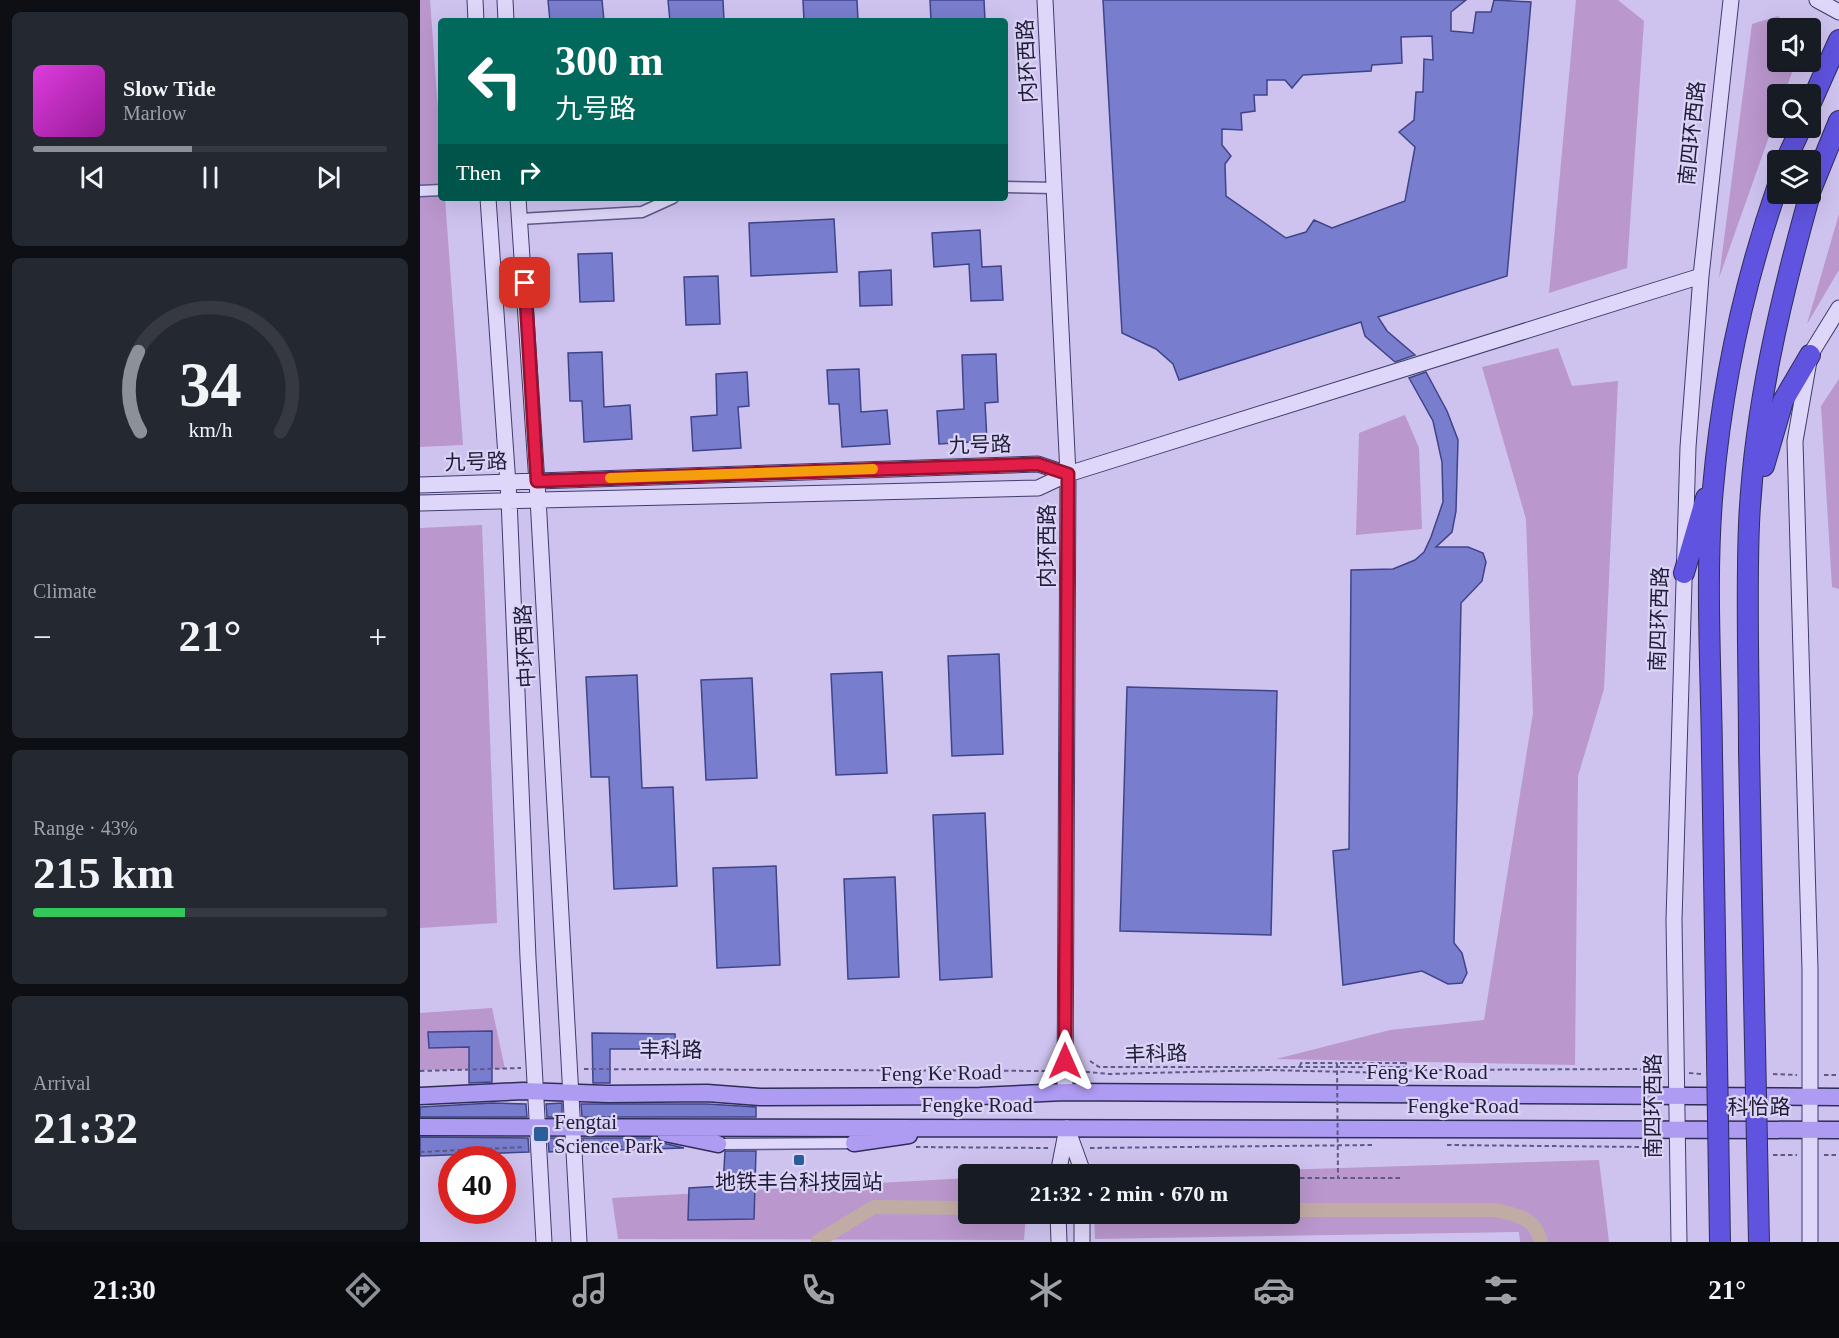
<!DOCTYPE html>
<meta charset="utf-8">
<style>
body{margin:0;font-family:"Times New Roman","Noto Sans SC",serif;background:#242831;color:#f1f3f6;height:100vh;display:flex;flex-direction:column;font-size:22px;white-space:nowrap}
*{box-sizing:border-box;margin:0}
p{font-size:20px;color:#9ea1a6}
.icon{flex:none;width:33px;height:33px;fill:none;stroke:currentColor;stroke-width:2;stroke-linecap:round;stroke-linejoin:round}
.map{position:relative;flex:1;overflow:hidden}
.panel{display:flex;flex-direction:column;gap:12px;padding:12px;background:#0d0f14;width:420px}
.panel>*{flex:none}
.hud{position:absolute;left:18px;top:18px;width:570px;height:183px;border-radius:6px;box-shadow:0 6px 24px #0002;background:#00695c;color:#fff;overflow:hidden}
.controls{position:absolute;left:1347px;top:18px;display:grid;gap:12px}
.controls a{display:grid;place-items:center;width:54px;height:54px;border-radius:6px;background:#171b24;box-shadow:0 6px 24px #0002;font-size:30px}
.speed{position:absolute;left:18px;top:1146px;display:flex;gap:12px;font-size:30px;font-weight:700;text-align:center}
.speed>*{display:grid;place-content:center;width:78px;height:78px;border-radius:50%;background:#171b24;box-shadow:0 6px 24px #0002;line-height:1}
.speed .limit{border:9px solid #d22;background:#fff;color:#111}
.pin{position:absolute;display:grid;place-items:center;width:51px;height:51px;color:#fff;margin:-26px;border-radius:12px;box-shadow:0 3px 9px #0006}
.me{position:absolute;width:66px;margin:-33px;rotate:0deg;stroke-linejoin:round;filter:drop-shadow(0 0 4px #0008)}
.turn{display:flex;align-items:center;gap:21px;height:126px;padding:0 18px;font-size:27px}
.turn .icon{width:78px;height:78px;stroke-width:2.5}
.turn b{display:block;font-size:42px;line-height:51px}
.then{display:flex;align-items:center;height:57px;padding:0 18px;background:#0003;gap:12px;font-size:22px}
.big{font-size:45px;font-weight:600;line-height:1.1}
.panel .card{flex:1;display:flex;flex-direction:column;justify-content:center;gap:9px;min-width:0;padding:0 21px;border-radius:9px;background:#242831}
.panel .dial{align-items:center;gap:0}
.dial svg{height:156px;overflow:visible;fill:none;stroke:#363941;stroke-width:7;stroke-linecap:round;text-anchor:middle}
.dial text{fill:#f1f3f6;stroke:none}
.song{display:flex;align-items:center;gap:18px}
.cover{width:72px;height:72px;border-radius:9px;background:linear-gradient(135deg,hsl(300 70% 55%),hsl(300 70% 35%))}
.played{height:6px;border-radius:3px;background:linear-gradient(90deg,#8c9099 45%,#363941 45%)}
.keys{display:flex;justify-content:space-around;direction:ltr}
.heat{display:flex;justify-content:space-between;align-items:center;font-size:33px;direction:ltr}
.charge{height:9px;border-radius:4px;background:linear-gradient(90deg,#34c759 43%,#363941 0)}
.trip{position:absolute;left:538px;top:1164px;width:342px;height:60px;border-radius:6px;background:#171b24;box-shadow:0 6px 24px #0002;font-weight:600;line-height:60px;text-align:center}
.menu{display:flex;height:96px;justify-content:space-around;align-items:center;background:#090b0e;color:#9ea1a6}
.menu .icon{width:42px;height:42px}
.menu .selected{color:#8c9099}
.menu b{font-size:27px;color:#f1f3f6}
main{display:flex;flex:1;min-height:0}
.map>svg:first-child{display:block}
</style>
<main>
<section class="panel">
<div class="card">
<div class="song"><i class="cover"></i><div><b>Slow Tide</b><p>Marlow</p></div></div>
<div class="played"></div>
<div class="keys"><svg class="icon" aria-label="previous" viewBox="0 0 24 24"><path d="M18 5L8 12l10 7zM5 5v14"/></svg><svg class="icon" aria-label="pause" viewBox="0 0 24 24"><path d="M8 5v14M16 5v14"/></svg><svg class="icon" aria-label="next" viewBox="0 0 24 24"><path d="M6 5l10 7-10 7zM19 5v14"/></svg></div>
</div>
<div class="card dial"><svg viewBox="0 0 100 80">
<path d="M14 69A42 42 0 1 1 86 69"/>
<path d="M14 69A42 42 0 0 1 13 28" stroke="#8c9099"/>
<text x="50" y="56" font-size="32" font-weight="700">34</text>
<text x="50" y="72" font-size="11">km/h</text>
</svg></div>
<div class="card"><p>Climate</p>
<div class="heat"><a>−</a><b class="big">21°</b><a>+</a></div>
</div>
<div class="card"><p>Range · 43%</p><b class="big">215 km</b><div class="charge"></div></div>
<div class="card"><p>Arrival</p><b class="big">21:32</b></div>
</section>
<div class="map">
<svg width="1419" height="1242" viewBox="0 0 1419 1242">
<rect width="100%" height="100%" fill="#cec3ef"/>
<path fill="#ba97cd" d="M0,0H10L21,149V198H25L43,445L0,447Z
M1156,0H1198L1224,21L1207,268L1129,293Z
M1358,16L1375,28H1358V62H1376L1364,94H1358L1357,114L1299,278L1332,24Z
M1419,214V270L1387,324Z
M1138,348L1152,386L1198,381L1184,689L1158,776L1155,1065L856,1059L970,1030L1064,1020L1113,713L1106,519L1062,367Z
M1419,379V589L1412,587L1401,406Z
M985,415L999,448L1002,529L936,535L939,433Z
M62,525L77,923L0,928V528Z
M72,1008L85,1069L0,1070V1013Z
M1179,1160L1189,1242H1100L1099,1232L675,1239L674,1214H870V1174H734Z
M549,1178V1214H606L604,1240L198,1239L192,1198Z"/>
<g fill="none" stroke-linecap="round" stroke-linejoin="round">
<path stroke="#c1aca5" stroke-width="14" d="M870,1210H1075C1095,1214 1116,1218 1121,1242
M398,1241L454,1207L549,1208"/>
</g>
<path fill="#797dcd" stroke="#3f4489" stroke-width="1.5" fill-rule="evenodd" d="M128,0H182L184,21H130Z
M248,0H303L304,21H250Z
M383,0H437L438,21H384Z
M510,0H564L565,21H511Z
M683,0H1046L1031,12V31L1053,33L1056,12H1071L1074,0L1111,2L1087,276L958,317L967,331L995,355L975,362L945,336L941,322L759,380L753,364L736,349L702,333ZM1012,36L1013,60L1004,59L1003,92H996L994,120L979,132L995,147L985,201L912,228L894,220L886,232L866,238L806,196L805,164L811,156L802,145V129L822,130L821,113L835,111L834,95H847V80H865L872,88L883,75L951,71L952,65L982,63L981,37Z
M414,219L417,272L331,276L329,223Z
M560,230L562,267L581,266L583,300L551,301L549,264L514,267L512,233Z
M192,253L194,301L160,302L158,254Z
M471,270L472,305L440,306L439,272Z
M298,276L300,324L266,325L264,277Z
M182,352L184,407L210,405L212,439L164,442L162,401H150L148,353Z
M576,354L578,402L565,403L567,441L519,444L517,411L544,409L542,355Z
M439,369L441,412L467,410L470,444L422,447L419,404H409L407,370Z
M327,372L329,406L318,407L321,448L273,451L271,417L297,415L296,374Z
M1006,372L1027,411L1038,440L1036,511L1032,532L1016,547H1048L1063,553L1066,562L1062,581L1041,603L1034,943L1042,953L1047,973L1042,983L1028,984L1002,971L923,985L913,851L929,849L931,570L973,569L995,560L1004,552L1011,537L1023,502L1022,462L1013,421L989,378Z
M579,654L583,754L532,756L528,656Z
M462,672L467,773L416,775L411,674Z
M217,675L222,788L253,787L257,886L194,889L189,777H171L166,677Z
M332,678L337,778L286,780L281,680Z
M707,687L857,691L851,935L700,931Z
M565,813L572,977L520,980L513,815Z
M356,866L360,965L297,968L293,868Z
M475,877L479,977L428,979L424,879Z
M72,1031V1082L49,1083V1047L9,1048L8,1032Z
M172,1033L255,1034L256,1049H190V1083H173Z
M72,1103L106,1104L107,1117H0V1107Z
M142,1103V1117H127L126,1104Z
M161,1104H287L336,1107V1117H162Z
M0,1137L108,1138L109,1152L0,1156Z
M128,1138H143L144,1151L129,1152Z
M163,1138H236L243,1143L264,1148L164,1151Z
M305,1151H336L334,1219L268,1220L269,1188L303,1186Z"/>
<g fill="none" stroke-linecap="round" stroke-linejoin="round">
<g stroke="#5d5a89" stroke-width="13">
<path id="street" d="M585,187L635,188
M0,191L21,190
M100,219L222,212L253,198
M298,1144L434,1143"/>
</g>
<g stroke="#3f3d6b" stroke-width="17">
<path id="secondary" d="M55,0L56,21
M85,0L86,21
M625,0L648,474L645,1092
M1397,0L1419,12
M68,198L89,499L108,958L124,1242
M98,198L118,498L159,1242
M0,485L618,464L648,474
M0,503L618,488L648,474L1281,276
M647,1128L661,1167V1174
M638,1174L647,1128
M638,1214L639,1242
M662,1214V1242
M1259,1242L1254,920L1268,447L1281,276L1311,0
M1390,1242V969L1375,441L1390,355L1419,308"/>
</g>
<g stroke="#2e2e57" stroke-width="19">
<path id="primary" d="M0,1096L103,1091L188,1094L287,1093L340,1097L560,1096L645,1092L1419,1097
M0,1127L1419,1130
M245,1133L298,1144
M434,1143L489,1135"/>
</g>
<g stroke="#2e2e57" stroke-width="22">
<path id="highway" d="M1390,105L1419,40
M1366,160L1381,128
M1390,192L1419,121
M1344,466L1363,401L1390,355
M1264,573L1286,498
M1329,751C1329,675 1326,599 1329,524C1334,411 1360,301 1390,194
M1292,753C1291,665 1285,575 1293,488C1302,385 1324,283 1358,185"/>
</g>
<path stroke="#5d5a89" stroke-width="2" stroke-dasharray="4.5 3" stroke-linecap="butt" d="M670,1061L679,1067H990
M983,1063H986V1067
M880,1066L881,1063H917
M164,1069L631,1071
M0,1071L101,1068
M658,1071L689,1074L848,1070L971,1073L997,1070L1217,1069L1242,1072
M1269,1073L1281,1074
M1353,1074L1377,1075
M1404,1075H1419
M1027,1145L1224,1147L1243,1151
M168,1147L237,1146
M496,1147L628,1148
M670,1148L952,1145
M0,1152L105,1147
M1353,1155H1377
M1404,1155H1419
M880,1178H918"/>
<use href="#street" stroke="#dfd7f9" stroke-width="10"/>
<use href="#secondary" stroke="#dfd7f9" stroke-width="15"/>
<use href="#primary" stroke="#ae9bf2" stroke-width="16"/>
<use href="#highway" stroke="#6053df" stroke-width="20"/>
<g stroke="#2e2e57" stroke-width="22" stroke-linecap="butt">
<path id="highway-bridge" d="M1329,751L1339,1242
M1292,753L1300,1242"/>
</g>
<path stroke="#5d5a89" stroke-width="2" stroke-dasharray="4.5 3" stroke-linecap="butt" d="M980,1178H918L917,1063H983"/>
<use href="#highway-bridge" stroke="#6053df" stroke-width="20"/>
</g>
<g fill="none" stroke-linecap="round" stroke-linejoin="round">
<g stroke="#92132f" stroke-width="15">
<path id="route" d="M105,283L117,481L618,464L648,474L645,1061"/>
</g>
<use href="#route" stroke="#e11d48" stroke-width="10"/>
<path stroke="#f59e0b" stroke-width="10" d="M190,478L453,469"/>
</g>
<g fill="#295e99" stroke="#dcd3f6" stroke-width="2">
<rect x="113" y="1126" width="16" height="16" rx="3"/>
<rect x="373" y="1154" width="12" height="12" rx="3"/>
</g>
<g text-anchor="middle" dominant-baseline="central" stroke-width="4.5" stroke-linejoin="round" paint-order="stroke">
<g font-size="21" fill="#1e1e39" stroke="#dcd3f6">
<text transform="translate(607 61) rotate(-93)">内环西路</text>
<text transform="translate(1272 133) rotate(-84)">南四环西路</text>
<text transform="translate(560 445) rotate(-2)">九号路</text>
<text transform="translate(56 462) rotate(-2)">九号路</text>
<text transform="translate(627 546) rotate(-90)">内环西路</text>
<text transform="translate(1239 619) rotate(-88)">南四环西路</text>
<text transform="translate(105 646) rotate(-93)">中环西路</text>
<text x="251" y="1050">丰科路</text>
<text transform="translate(736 1054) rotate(-2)">丰科路</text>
<text x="1007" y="1072">Feng Ke Road</text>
<text transform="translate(521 1073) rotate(-1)">Feng Ke Road</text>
<text x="557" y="1105">Fengke Road</text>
<text x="1043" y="1106">Fengke Road</text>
<text transform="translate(1233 1106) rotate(-90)">南四环西路</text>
<text x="1339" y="1107">科怡路</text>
</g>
<g font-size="21" fill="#1e1e39" stroke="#dcd3f6" text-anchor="start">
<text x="134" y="1122">Fengtai<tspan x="134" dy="24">Science Park</tspan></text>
<text x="379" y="1182" text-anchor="middle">地铁丰台科技园站</text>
</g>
</g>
</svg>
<div class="controls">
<a><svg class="icon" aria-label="sound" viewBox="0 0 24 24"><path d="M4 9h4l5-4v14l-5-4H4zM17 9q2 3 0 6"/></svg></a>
<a><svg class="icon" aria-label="search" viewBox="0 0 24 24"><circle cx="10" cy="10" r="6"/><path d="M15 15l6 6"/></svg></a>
<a><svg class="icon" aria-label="layers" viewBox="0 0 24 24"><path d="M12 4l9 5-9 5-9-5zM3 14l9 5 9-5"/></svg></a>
</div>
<div class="speed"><div class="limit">40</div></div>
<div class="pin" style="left:105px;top:283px;background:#d93025"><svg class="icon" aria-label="arrive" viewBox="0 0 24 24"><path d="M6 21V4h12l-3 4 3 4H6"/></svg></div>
<svg class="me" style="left:645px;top:1061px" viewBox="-20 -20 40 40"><path d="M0-17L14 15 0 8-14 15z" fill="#e11d48" stroke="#fff" stroke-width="4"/></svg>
<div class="trip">21:32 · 2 min · 670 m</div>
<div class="hud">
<div class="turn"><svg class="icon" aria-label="left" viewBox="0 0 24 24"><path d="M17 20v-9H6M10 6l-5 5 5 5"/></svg><div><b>300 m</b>九号路</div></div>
<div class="then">Then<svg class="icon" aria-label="right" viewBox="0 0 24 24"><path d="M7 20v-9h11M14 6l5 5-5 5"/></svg></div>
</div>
</div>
</main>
<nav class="menu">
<b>21:30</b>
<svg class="icon selected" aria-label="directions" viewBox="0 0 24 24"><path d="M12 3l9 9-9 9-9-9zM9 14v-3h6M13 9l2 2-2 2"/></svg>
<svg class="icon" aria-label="music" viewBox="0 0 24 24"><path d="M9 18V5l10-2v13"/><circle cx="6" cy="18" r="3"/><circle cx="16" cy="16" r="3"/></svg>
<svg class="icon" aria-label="phone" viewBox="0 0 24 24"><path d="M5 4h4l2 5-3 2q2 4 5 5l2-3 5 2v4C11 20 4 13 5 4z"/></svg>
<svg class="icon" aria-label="climate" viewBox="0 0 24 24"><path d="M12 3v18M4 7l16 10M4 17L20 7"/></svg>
<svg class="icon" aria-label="car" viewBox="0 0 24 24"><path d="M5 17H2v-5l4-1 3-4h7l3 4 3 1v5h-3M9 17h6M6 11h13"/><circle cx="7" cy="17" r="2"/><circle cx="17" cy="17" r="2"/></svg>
<svg class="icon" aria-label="filters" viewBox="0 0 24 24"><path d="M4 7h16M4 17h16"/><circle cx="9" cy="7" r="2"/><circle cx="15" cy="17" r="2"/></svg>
<b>21°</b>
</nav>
